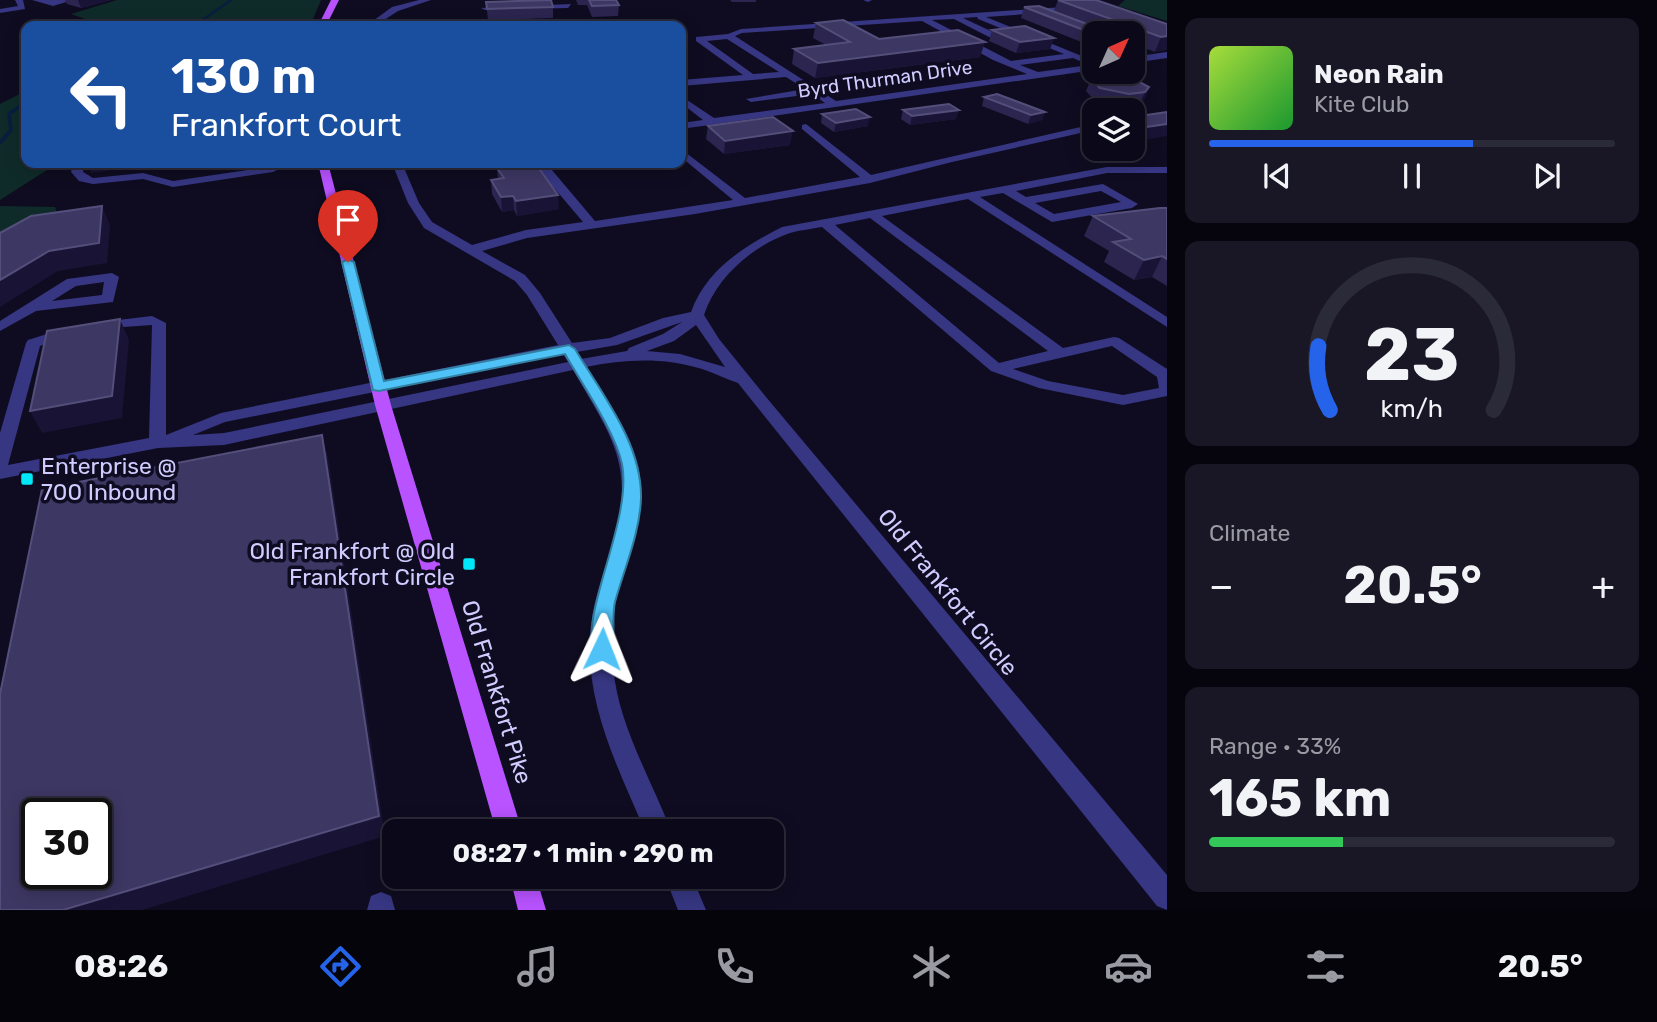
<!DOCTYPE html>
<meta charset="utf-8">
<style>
body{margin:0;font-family:Rubik,sans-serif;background:#191726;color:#f1f3f6;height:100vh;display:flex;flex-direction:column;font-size:26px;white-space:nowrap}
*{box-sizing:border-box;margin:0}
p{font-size:23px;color:#9a9aa2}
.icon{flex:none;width:38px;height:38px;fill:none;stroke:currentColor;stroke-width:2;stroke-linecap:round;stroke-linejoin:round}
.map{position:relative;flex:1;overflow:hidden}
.drawer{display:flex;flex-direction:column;gap:18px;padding:18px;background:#06050e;width:490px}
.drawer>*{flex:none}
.top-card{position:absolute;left:21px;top:21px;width:665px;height:147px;border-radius:14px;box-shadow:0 4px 18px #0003,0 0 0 2px #2b2a38;background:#1a4fa0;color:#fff;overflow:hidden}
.needle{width:46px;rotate:45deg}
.controls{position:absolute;left:1082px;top:21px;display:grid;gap:14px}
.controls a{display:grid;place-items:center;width:63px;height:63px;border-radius:14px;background:#0b0919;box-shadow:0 4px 18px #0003,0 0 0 2px #2b2a38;font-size:35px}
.speed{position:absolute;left:21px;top:798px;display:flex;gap:14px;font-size:35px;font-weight:700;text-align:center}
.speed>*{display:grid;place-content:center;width:91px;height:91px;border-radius:50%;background:#0b0919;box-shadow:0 4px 18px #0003,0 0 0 2px #2b2a38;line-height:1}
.speed .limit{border:4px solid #111;border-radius:10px;background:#fff;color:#111}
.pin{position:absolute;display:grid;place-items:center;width:60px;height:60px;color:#fff;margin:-72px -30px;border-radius:50% 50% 50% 0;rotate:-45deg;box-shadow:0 0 7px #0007}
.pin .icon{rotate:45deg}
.me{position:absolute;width:77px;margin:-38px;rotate:2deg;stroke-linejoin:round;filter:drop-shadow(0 0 5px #0008)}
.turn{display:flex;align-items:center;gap:24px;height:147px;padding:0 35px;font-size:32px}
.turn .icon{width:91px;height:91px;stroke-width:2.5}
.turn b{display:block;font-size:49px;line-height:60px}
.big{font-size:52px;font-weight:700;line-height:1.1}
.drawer .widget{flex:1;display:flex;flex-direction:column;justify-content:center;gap:10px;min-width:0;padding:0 24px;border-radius:14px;background:#191726}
.drawer .dial{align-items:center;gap:0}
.dial svg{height:182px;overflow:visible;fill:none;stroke:#2b2a38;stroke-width:7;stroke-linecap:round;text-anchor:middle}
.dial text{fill:#f1f3f6;stroke:none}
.song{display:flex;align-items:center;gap:21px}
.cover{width:84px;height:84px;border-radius:10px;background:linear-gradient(135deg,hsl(80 70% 55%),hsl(130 70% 35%))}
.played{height:7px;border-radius:4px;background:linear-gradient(90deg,#2563eb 65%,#2b2a38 65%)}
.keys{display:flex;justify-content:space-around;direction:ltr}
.heat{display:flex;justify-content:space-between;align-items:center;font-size:38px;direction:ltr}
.charge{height:10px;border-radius:5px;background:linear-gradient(90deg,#34c759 33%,#2b2a38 0)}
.trip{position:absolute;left:382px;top:819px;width:402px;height:70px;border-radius:14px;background:#0b0919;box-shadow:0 4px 18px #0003,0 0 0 2px #2b2a38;font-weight:700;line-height:70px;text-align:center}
.tabs{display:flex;height:112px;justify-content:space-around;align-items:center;background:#04040a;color:#9a9aa2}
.tabs .icon{width:49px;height:49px}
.tabs .active{color:#2563eb}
.tabs b{font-size:32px;color:#f1f3f6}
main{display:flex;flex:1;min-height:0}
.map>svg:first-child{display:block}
</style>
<main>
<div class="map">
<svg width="1167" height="910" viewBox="0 0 1167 910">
<rect width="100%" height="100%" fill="#0f0c21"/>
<path fill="#0f2b29" d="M117,0H321L310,26H105L71,14Z
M1125,0H1167V21L1118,6Z
M26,91V163H58L0,200V104Z
M0,206L55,207L59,219L0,240Z"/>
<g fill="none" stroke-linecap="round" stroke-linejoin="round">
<path stroke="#071e3f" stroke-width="2.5" d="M194,26L231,0"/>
<path stroke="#071e3f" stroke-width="3.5" d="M0,143L11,130L9,114L26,102"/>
<path fill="#363682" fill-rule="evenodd" d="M15,0H23L25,9L0,13V9L18,6Z
M32,0H73L53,6Z
M419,0H431L398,11L375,26H366L392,7Z
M863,0H872L868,2Z
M571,4L568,8L485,10L481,8Z
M1078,6L1081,10L986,17L1094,61V70L681,129V123L703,120L681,103V96L714,118L825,103L812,94L751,102L746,99L805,89L786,77L681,86V80L743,75L696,41V37L728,34L741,29ZM977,17L978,19L1064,54L1011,61L932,20L954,19L989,37H995V33L963,18ZM922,21L993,60L1027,74L836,101L735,36L742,33ZM727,39L779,72L753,74L707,41ZM1073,58L1089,65L1038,72L1020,65Z
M1167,52V58L1132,63V57Z
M806,124L871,175L1094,124V130L952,162L870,183L695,214L527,238L482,251L525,275L540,293L572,343L610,338L663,318L691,312C706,270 743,247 782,227L1107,167H1167V173H1107L1016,191L1026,197L1103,184L1138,204L1132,208L1052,222L1003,193L980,197L1167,317V327L968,199L882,216L1063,348L1114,337L1119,338L1167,369V396L1123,405L1039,388L991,371L822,227C812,229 800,230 790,233C752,246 716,278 704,315L719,339L766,397L1167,875V910L1157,906L738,383C726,379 714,373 702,369C664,357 624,359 586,367C604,397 628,427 637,461C649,506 629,548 618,591C612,616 610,641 613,666C618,725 650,776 671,831H645C619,770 586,706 590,638C591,607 602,578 611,549C637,468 613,439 573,370L224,445L158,448L0,479V433L26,343L28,340L66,328L73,332L71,335L40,346L8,465L149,438L152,325L96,329L94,326L96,323L101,322L152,316L166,323V435L221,413L558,345L527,295L515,281L424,228L408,203L392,163H402L419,203L432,222L472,245L526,230L583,222L533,163H546L595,221L733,200L681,157V149L745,198L860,177L802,129V125ZM1101,191L1121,202L1054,214L1035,203ZM870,218L1048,351L999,363L835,225ZM682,322L663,334L629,348L627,351L581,359L577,352L617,345ZM696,325L725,367L680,354L647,351L674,341ZM1112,346L1157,377L1159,388L1123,395L1048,381L1013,369ZM563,354L568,362L224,433L193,435L225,422Z
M74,163H84L83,172L93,178L143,173L173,181L267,167L266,163H276L279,169L273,172L173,187L143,179L93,184L79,181L71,172Z
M112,273L119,277L113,302L36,311L0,331V321L67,279ZM104,282L102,295L52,301L76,286Z
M665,877H692L706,910H678Z
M381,892L391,896L395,910H367L371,896Z"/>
<path fill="#b853ff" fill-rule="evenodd" d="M331,0H339L326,26H318Z
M318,163H328L391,405L522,831H496L375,405Z
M510,877H536L546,910H518Z"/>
</g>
<path fill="#2b2550" d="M65,0H111L81,8L67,4Z
M576,0H616L619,5L618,16L592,17L587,5H578Z
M730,0H756V2H732Z
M1058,0L1167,24L1155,52L1136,45L1133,55L1132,33H1094V47L1021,18L1024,7L1054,11Z
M486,2L553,7V18L488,20Z
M816,23L879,39L980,57L815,78L792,64L794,49L826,45L813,38Z
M992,30L1054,38L1050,49L1016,53L989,41Z
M1091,79L1149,87L1144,100L1139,105L1123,106L1095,101L1086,91Z
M984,97L1045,112L1042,120L1028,124L982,106Z
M903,110L956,119L910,125L901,119Z
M822,114L868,126L834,132L821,123Z
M708,126L790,145L724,154L706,139Z
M497,168L559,209L517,216L514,210L502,212L492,194L491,180L498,179Z
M1167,208V286L1152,277L1134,280L1104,262L1109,251L1084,236L1093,216Z"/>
<path fill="#191335" d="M78,0H111L81,8Z
M1167,36V50L1155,52L1161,37Z
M1054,38L1050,49L1016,53L1020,42Z
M985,42L980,57L815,78L818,63Z
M1137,43L1133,55L1132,44Z
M1149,87L1144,100L1139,105L1145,92Z
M959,110L956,119L910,125L912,116Z
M1045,112L1042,120L1028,124L1031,115Z
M870,117L868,126L834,132L836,123Z
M1167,124V136L1132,142V129Z
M793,131L790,145L724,154L725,141Z
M86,163H163L91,173Z
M558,195L559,209L517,216L516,201Z
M513,196L514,210L502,212L501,197Z
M102,206L110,225L107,263L58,271L0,307V280Z
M1162,256L1152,277L1134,280L1144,260Z
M120,319L129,340L122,418L42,433L30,411Z
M322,435L328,457L385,836L142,910H63Z"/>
<path fill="#3d3763" stroke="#544e7b" stroke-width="2" fill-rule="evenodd" d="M551,0L553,7L487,9L486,2Z
M589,0H616L619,5L592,6Z
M1058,0H1096L1167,24V36L1161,37Z
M1039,6L1111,33H1094V34L1024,7Z
M843,20L879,39L958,30L985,42L818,63L794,49L850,42L816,23Z
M1025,26L1054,38L1020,42L992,30Z
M1108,75L1134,79L1149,87L1145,92L1129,94L1100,88L1091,79Z
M997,94L1045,112L1031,115L984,97Z
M949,104L959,110L912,116L903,110Z
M856,109L870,117L836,123L822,114Z
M1167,112V124L1132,129V117Z
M773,117L793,131L725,141L708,126Z
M535,163L558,195L516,201L513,196L501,197L491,180L504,178L497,168Z
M102,206L99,243L49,251L0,280V233L31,216Z
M1160,208H1167V259L1162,256L1144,260L1113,242L1131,239L1093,216Z
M120,319L112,396L30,411L47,331Z
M322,435L379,816L63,910H0V694L42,489ZM37,814H96V873H37Z"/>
<path fill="#4fc3f7" stroke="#337fa1" stroke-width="2" d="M348,259L354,262L384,381L569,345L575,349C602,394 642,444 641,498C640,533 624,569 615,602C611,619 617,639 609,655L602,657L595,655C577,618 633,521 622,464C615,431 582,384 565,354L379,391L373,390L342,262Z"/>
<g fill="#00e8f7" stroke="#0f0c21" stroke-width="2.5">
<rect x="20" y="472" width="14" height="14" rx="3.5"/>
<rect x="462" y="557" width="14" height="14" rx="3.5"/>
</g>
<g text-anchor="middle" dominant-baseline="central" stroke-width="7" stroke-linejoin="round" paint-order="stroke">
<g font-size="19" fill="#d0ccff" stroke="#0f0c21">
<text transform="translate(885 79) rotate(-8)">Byrd Thurman Drive</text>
</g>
<g font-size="23" fill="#d0ccff" stroke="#0f0c21" text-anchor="start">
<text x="41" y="466">Enterprise @<tspan x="41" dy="26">700 Inbound</tspan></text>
<text x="455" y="551" text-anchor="end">Old Frankfort @ Old<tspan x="455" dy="26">Frankfort Circle</tspan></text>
</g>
<g font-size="23" fill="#d0ccff" stroke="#0f0c21">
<text transform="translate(948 592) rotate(51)">Old Frankfort Circle</text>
<text transform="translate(497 692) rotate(73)">Old Frankfort Pike</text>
</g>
</g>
</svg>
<div class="controls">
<a><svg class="needle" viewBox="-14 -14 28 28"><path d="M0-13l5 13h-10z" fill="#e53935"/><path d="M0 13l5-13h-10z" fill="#9a9aa2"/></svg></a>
<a><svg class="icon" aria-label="layers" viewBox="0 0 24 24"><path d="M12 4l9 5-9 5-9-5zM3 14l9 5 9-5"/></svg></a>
</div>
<div class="speed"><div class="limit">30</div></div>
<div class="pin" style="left:348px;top:262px;background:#d93025"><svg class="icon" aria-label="arrive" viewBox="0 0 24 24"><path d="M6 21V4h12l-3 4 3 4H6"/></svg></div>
<svg class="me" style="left:602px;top:649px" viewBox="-20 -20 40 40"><path d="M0-17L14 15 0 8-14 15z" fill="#4fc3f7" stroke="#fff" stroke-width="4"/></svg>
<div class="trip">08:27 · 1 min · 290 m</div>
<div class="top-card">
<div class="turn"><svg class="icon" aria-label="left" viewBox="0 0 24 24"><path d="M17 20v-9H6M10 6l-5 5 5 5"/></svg><div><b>130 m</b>Frankfort Court</div></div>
</div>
</div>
<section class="drawer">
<div class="widget">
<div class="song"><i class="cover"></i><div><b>Neon Rain</b><p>Kite Club</p></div></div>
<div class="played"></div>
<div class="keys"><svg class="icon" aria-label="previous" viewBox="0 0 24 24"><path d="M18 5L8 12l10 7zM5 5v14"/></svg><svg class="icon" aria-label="pause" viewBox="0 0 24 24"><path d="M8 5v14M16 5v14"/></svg><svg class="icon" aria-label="next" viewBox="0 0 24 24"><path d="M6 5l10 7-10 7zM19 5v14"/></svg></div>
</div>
<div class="widget dial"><svg viewBox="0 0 100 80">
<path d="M14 69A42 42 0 1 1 86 69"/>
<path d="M14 69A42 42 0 0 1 9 41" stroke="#2563eb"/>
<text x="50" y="56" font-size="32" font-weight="700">23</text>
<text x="50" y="72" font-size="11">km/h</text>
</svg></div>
<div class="widget"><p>Climate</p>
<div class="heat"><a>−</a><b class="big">20.5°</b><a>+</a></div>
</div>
<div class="widget"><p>Range · 33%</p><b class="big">165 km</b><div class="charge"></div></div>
</section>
</main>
<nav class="tabs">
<b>08:26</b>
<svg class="icon active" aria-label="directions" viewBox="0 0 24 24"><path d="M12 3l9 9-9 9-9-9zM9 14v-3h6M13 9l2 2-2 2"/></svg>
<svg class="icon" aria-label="music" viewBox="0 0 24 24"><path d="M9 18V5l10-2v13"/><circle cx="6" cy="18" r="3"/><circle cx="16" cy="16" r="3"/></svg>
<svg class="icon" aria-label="phone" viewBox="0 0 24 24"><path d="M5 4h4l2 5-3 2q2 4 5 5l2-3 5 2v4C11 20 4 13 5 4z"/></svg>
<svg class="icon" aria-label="climate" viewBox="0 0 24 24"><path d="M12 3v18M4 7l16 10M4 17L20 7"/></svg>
<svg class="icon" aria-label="car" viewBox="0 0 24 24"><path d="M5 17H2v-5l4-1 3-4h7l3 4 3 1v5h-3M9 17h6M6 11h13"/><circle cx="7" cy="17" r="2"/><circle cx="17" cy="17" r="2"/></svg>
<svg class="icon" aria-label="filters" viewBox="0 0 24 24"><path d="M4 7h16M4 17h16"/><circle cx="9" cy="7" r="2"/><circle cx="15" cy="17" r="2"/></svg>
<b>20.5°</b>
</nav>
